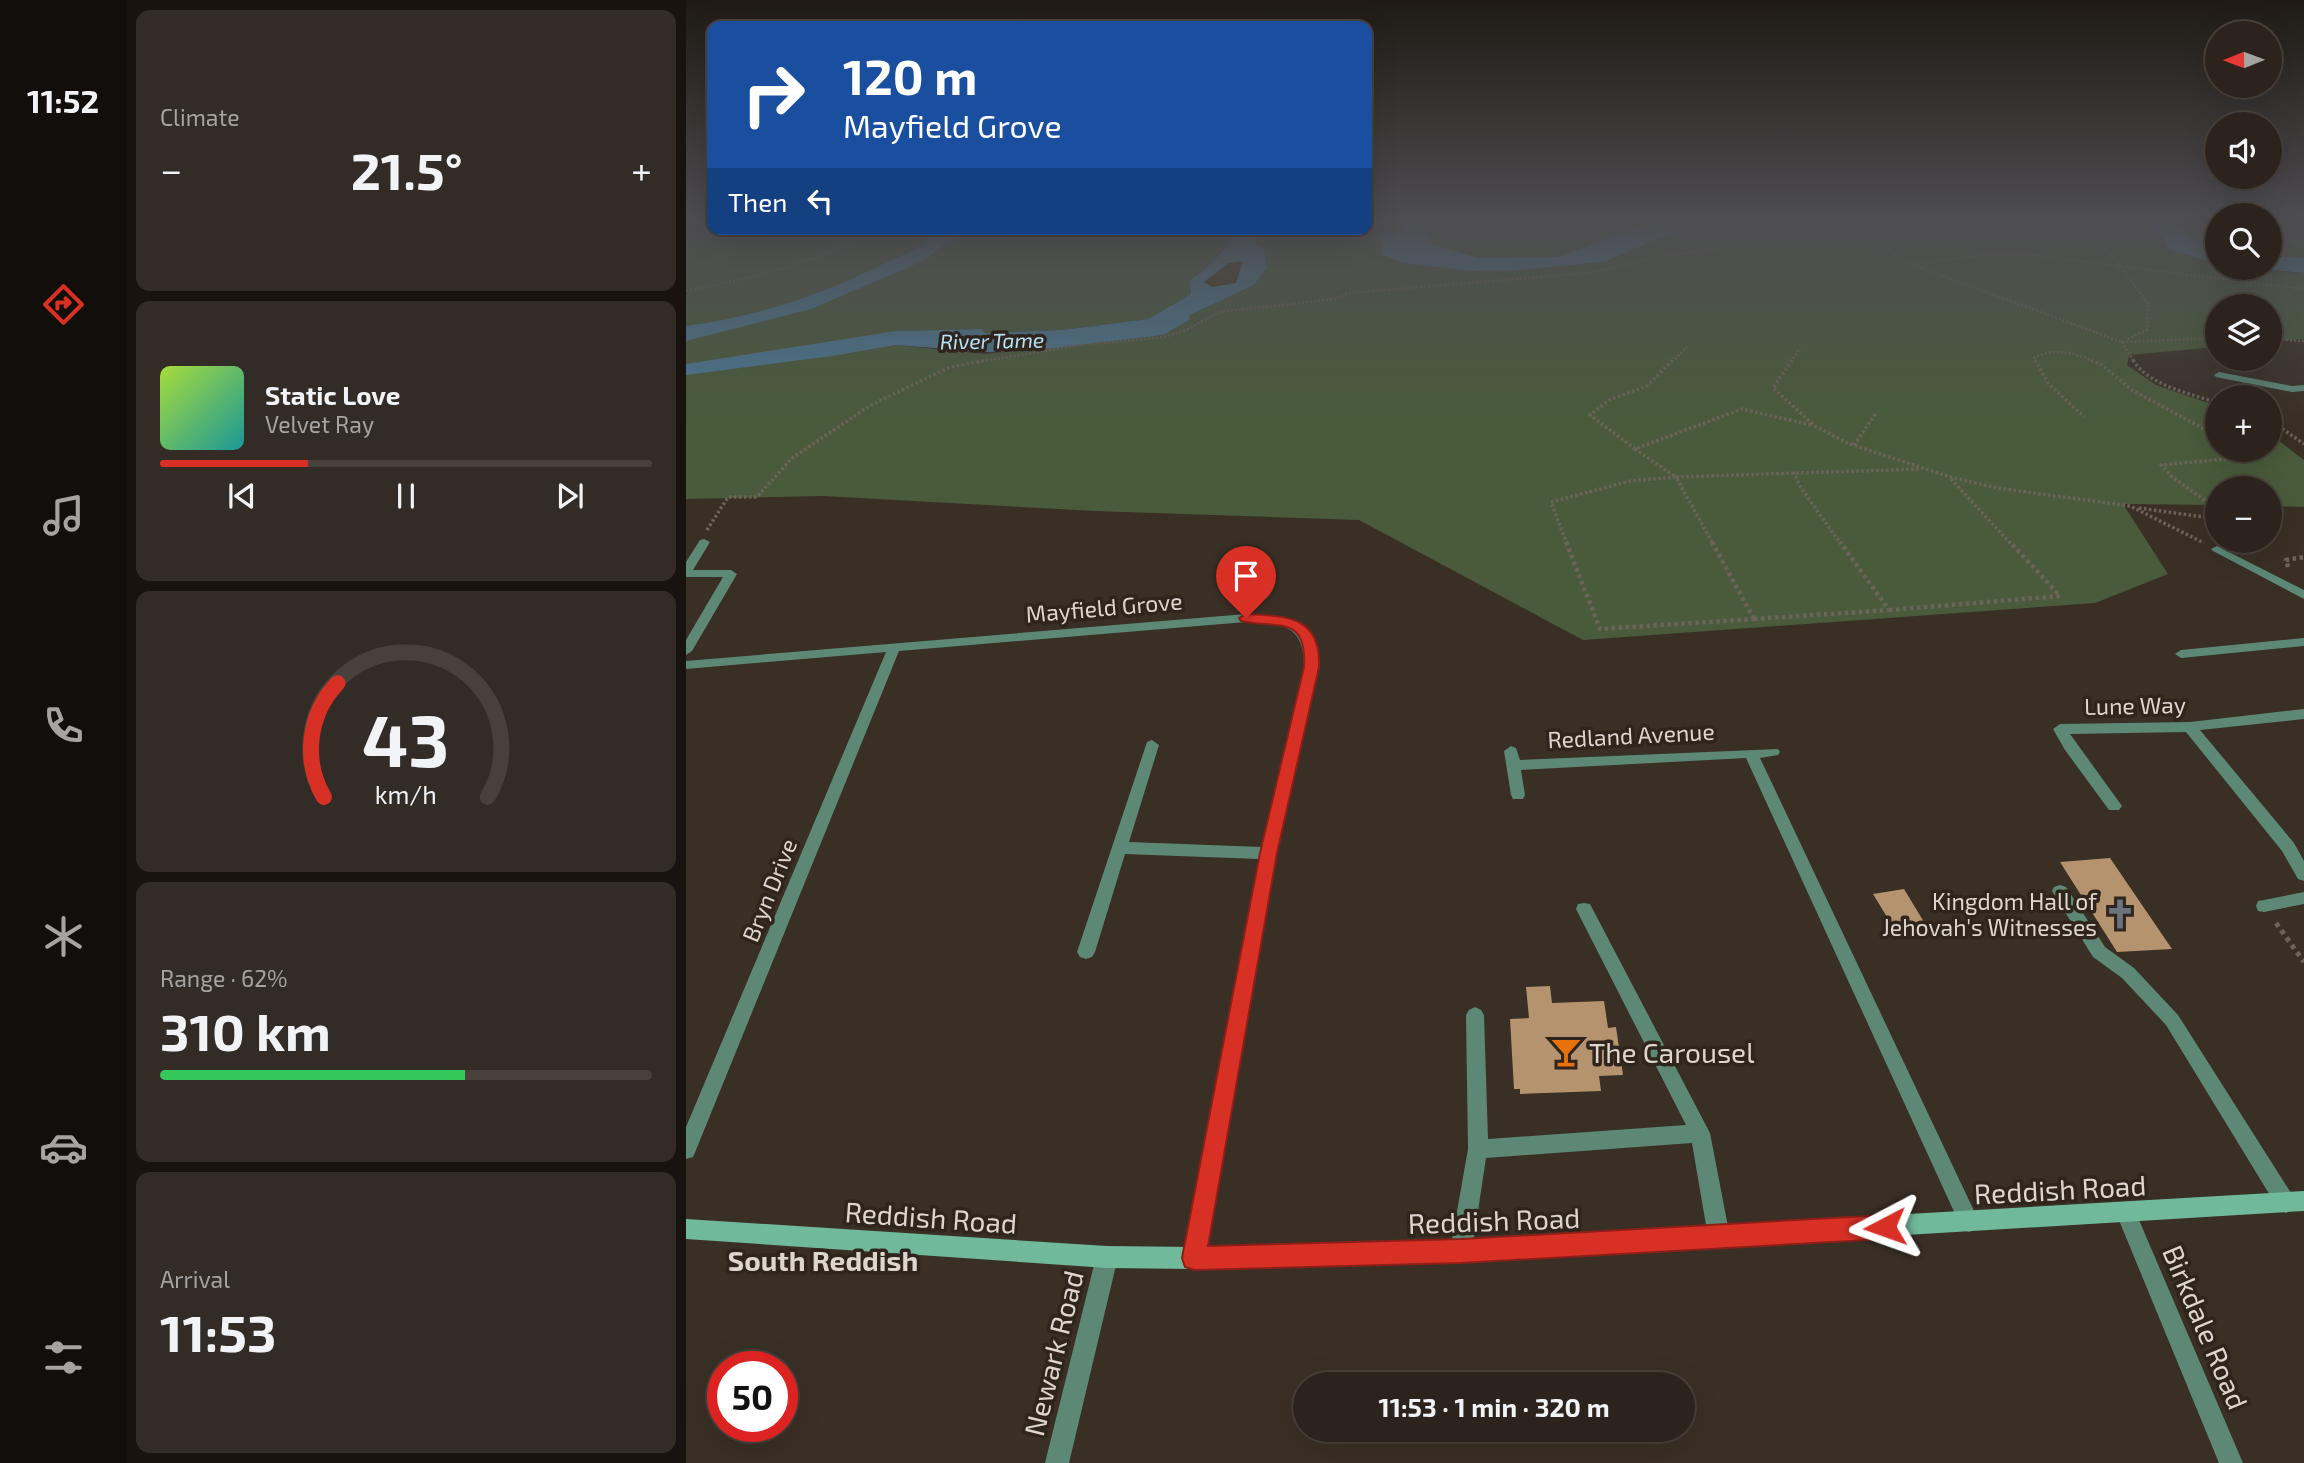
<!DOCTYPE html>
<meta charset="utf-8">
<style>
body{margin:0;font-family:"Exo 2",sans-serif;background:#332b25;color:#f1f3f6;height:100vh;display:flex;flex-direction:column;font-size:26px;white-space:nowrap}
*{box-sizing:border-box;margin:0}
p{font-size:23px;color:#a6a4a3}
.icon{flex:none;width:38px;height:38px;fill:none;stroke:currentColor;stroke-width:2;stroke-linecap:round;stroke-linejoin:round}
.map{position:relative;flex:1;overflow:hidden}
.details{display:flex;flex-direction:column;gap:10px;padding:10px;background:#18130f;width:560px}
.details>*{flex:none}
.hud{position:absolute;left:21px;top:21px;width:665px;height:214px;border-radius:14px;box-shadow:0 7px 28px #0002,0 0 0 2px #47403b;background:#1a4fa0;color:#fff;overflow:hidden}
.needle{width:46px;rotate:269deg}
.fabs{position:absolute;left:1519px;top:21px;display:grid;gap:14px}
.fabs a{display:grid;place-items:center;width:77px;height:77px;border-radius:50%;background:#2b231c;box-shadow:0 7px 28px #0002,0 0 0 2px #47403b;font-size:35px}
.speed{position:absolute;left:21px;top:1351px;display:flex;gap:14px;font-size:35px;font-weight:700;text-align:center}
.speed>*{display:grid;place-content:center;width:91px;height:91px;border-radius:50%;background:#2b231c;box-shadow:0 7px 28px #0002,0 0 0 2px #47403b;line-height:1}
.speed .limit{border:10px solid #d22;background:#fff;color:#111}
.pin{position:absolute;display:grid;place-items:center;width:60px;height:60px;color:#fff;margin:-72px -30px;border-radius:50% 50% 50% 0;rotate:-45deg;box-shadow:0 0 7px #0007}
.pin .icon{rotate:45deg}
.me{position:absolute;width:77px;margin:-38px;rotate:266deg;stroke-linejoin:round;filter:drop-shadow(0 0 5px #0008)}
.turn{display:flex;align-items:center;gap:24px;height:147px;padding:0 21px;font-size:32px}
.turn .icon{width:91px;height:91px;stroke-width:2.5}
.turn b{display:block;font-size:49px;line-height:60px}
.then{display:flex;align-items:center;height:66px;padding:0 21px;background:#0003;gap:14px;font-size:26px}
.big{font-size:52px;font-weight:700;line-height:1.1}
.details .widget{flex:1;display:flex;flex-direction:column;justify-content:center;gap:10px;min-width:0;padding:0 24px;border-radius:14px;background:#332b25}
.details .dial{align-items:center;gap:0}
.dial svg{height:182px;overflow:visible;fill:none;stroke:#47403b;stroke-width:7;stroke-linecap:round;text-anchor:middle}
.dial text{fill:#f1f3f6;stroke:none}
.song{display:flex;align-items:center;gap:21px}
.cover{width:84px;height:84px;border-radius:10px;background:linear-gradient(135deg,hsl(80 70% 55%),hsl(180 70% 35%))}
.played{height:7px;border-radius:4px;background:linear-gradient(90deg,#d93025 30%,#47403b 30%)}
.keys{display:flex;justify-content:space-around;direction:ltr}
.heat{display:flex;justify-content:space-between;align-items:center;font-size:38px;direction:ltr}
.charge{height:10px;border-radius:5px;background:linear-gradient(90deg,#34c759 62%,#47403b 0)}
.trip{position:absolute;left:607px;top:1372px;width:402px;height:70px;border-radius:35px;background:#2b231c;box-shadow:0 7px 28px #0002,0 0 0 2px #47403b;font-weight:700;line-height:70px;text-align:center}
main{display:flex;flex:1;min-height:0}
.tabs{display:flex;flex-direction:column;width:126px;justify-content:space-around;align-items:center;background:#110e0b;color:#a6a4a3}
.tabs .icon{width:49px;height:49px}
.tabs .current{color:#d93025}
.tabs b{font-size:32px;color:#f1f3f6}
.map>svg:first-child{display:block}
</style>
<main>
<nav class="tabs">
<b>11:52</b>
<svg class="icon current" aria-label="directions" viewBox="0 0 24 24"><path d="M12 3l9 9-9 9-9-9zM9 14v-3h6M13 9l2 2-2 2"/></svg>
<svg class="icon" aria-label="music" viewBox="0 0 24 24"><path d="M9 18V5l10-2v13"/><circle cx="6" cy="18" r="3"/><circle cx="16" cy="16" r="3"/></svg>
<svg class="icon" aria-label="phone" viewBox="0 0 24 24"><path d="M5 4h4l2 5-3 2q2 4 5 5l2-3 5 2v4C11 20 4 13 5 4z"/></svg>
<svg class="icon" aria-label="climate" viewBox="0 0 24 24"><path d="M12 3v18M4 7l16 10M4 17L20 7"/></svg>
<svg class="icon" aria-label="car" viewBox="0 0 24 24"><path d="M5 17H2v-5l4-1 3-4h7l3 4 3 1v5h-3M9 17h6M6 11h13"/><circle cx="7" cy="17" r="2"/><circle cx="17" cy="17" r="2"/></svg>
<svg class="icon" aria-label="filters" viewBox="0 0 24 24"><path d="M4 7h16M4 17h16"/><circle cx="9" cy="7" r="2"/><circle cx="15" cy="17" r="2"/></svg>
</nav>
<section class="details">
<div class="widget"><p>Climate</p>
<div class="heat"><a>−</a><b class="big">21.5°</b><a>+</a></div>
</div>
<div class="widget">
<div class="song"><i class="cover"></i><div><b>Static Love</b><p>Velvet Ray</p></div></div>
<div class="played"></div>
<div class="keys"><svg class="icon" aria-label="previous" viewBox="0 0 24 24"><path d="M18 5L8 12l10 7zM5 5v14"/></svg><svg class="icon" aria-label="pause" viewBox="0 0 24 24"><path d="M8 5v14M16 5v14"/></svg><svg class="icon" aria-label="next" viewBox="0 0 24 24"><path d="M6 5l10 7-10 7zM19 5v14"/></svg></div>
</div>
<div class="widget dial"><svg viewBox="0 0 100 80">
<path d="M14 69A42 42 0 1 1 86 69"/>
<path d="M14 69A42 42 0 0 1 20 19" stroke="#d93025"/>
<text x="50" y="56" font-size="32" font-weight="700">43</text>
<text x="50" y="72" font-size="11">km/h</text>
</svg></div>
<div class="widget"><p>Range · 62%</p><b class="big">310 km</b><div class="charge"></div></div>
<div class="widget"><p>Arrival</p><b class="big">11:53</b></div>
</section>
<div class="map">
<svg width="1618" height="1463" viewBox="0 0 1618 1463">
<rect width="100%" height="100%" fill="#392f25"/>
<path fill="#495b3a" d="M0,219H26V229H539L540,233L547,236C543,248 515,274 504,280L505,294L462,319L376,330L299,333L296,329L210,331L174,351L210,345L299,354L477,335L504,315L568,285L572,229H681V219H722L715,231L718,263L784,271L834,270L918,262L1018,219H1454L1475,237L1483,250L1531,263V268L1618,273V339L1584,342V306H1531V347L1443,355L1441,365L1470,385L1531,406V450H1584V434L1618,460V507L1584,506V488H1531V505L1437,504L1482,574L1409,603L897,640L673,520L409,511L137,496L0,499Z
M750,219H972L874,257L793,258L747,244L740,234Z
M1481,219H1531V246L1505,238Z
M1584,219H1618V258L1584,256Z"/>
<path fill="#413918" d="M557,261L550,283L526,287L518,282L543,263Z"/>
<path fill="#4b7993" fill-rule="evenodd" d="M722,219H750L740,234L747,244L793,258L873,257L972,219H1018L918,262L834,270L784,271L718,263L695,254L697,236L715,231Z
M1454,219H1481L1505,238L1531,246V263L1483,250L1475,237Z
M236,229H272L266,235L289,229L257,245L239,260L125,309L0,341V326C69,317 133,296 195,265C212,256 228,254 242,239L232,236L231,233Z
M539,229H572L570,245L577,247L581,267L568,285L504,315L503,320L477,335L359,349L301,352L210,345L146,356L0,375V364L210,331L296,329L299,333L376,330L462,319L505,294L504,280C515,274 543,248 546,236L540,233ZM557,261L550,283L526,287L518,282L543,263Z
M1584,256L1618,258V273L1564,268H1584Z"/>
<path fill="#b5936e" d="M1424,858L1486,949L1431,952L1374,862Z
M1218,889L1238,922L1207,927L1187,894Z
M864,986L866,1003L918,1001L922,1028L930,1027L937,1075L913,1076L915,1091L834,1094V1089H828L824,1019L843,1018L840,987Z"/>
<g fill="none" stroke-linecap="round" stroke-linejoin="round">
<path stroke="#6c645b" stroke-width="2.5" stroke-dasharray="2 2" stroke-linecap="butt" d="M1156,219L1224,264L1436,342L1531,338
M1398,219L1462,303L1461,330L1440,340
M1515,219L1531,229
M1584,240L1618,242
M1226,264L1300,255H1344L1618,289
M0,291C65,278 126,265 184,232L183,229
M1584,339L1618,341
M1436,342L1448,362
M292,362L394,345L478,337L500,330L534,312L650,299L662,293L903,273L973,257L1039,248L1057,235L1110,219
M986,362L1001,347
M1105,362L1114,348
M1350,362L1348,358C1369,347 1389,353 1409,362"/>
<path stroke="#6c645b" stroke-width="3.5" stroke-dasharray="2.5 2.5" stroke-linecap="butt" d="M1106,360L1087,388L1129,426L1161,443L1264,477L1311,488L1444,506L1518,543
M1349,360L1362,383L1398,417
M1405,360L1416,365L1446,390L1531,436
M1447,360C1463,386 1504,393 1531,403
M1584,420L1618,444
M1125,425L1056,409L949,449L990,477L1233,469
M1168,445L1190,413
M949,449L904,415L923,400L961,386L987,360
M1107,472L1115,488L1155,544
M1265,479L1325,544
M1453,508L1525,518L1531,515
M1531,509L1486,477L1475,465L1540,459L1554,450
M21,530L42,497H71L106,458L185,405L264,367L301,360
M881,544L865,502L944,481L990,477L1027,544"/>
<path stroke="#6c645b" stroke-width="4.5" stroke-dasharray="3.5 3.5" stroke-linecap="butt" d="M880,542L914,629L1068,619
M1026,542L1068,619
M1602,567L1600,560L1618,557
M1203,610L1374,596L1324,542
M1068,619L1203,610L1154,542"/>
<path stroke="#6c645b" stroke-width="5" stroke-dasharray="4.5 4.5" stroke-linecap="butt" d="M1590,923L1618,962"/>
<path fill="#5c8875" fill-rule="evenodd" d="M1374,885L1380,887L1419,947L1448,968L1492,1015L1607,1196L1610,1203L1607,1210L1600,1213L1593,1210L1480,1025L1436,978L1407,957L1366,891L1368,887Z"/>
<path fill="#5c8875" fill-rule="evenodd" d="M1533,372L1606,386L1618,385V391L1606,392L1530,377L1528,375Z
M18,539L24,542L7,570H45L51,574L6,651L0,655V640L37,577H0V562L14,540Z
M1531,546L1618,590V599L1527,551L1525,549Z
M560,614C601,617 630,618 632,667L590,853L516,1266L508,1269L500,1266L497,1258L573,859L439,854L409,952L406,957L400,959L394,957L391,952L461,742L466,740L473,745L443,842L576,847L618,667C618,624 597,624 560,622L213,651L10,1150L7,1157L0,1159V1127L200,652L0,669V661Z
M1618,638V646L1495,658L1489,654L1495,650Z
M1618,709V719L1514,730L1608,843L1618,861V881L1612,879L1596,851L1500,732L1384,734L1436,806L1433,810H1423L1379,750L1367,729L1374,724L1504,722Z
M825,746L830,748L834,760L1092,749L1094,752L1092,755L1074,758L1290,1215L1293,1222L1290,1229L1283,1232L1276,1229L1060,758L835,770L839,795L837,799H827L825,795L818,751Z
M1618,892V904L1578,912L1572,911L1570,906L1572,901L1578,900Z
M898,903L904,904L1024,1133L1044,1237L1040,1244L1033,1248L1026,1244L1022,1237L1006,1143L800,1158L786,1251L782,1258L775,1262L768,1258L764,1251L782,1149L780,1015L783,1010L789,1007L795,1010L798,1015L802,1139L1000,1125L890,909L892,904Z
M1440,1203L1447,1206L1557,1463H1533L1430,1213L1433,1206Z
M421,1246L429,1249L432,1257L383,1463H359L410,1257L413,1249Z"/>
<path fill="#71b99b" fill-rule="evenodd" d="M1618,1191V1211L775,1262L508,1269L421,1268L0,1239V1219L421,1246L508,1247L775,1240Z"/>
</g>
<linearGradient id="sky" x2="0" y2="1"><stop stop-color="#1f1a14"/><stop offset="0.52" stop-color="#4e4d51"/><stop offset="1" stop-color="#4e4d51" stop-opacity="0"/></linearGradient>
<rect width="1618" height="424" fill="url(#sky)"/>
<path fill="#d93025" stroke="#8d1f18" stroke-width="2" d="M560,614C601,616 635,616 633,667L591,853L522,1246L775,1239L1199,1215L1208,1219L1211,1227L1208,1235L1199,1239L775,1263L508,1270L499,1267L496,1258L574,853L618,667C621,614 591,629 555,621L553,618Z"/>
<defs>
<g id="church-bare" transform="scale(2.415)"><path d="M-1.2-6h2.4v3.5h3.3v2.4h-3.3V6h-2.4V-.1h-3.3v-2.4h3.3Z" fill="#6b7280" stroke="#2f251c" stroke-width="2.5" paint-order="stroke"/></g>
<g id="bar-bare" transform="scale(2.415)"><path d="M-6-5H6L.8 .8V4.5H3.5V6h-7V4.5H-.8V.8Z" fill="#e8710a" stroke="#2f251c" stroke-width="2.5" paint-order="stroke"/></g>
</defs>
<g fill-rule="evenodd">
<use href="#church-bare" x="1434" y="914"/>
<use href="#bar-bare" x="880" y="1052"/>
</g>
<g text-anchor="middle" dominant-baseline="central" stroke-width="7" stroke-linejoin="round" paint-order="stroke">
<g font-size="21" font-style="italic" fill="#b5e1fa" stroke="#2f251c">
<text transform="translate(306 340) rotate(-1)">River Tame</text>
</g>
<g font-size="23" fill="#dcd6cf" stroke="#2f251c">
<text transform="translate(418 607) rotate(-5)">Mayfield Grove</text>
<text transform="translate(1449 705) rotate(-1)">Lune Way</text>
<text transform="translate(945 735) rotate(-3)">Redland Avenue</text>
<text transform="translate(83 890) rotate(-68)">Bryn Drive</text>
</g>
<g font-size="23" fill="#dcd6cf" stroke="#2f251c" text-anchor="end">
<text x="1411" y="901">Kingdom Hall of<tspan x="1411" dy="26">Jehovah's Witnesses</tspan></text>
</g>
<g font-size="28" fill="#dcd6cf" stroke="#2f251c" text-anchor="start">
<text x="903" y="1052">The Carousel</text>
</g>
<g font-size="28" fill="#dcd6cf" stroke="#2f251c">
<text transform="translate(1374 1189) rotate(-3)">Reddish Road</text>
<text transform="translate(245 1217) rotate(4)">Reddish Road</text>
<text transform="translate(808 1220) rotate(-2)">Reddish Road</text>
<text transform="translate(1520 1327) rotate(67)">Birkdale Road</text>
<text transform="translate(367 1353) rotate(-76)">Newark Road</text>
</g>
<g font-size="28" font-weight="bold" fill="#dcd6cf" stroke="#2f251c">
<text x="137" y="1260">South Reddish</text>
</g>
</g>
</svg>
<div class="fabs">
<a><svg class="needle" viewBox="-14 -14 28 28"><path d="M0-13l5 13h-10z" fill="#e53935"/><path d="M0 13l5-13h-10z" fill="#a6a4a3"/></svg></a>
<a><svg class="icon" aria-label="sound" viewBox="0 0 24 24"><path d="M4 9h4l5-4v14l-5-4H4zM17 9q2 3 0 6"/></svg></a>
<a><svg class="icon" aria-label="search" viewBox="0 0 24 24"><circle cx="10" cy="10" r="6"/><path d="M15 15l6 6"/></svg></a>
<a><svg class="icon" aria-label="layers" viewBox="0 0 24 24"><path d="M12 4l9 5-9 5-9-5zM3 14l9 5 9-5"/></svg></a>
<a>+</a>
<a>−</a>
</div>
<div class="speed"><div class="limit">50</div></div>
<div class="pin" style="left:560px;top:618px;background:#d93025"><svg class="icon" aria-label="arrive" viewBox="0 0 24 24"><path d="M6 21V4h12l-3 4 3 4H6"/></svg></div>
<svg class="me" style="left:1199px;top:1227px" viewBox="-20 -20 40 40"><path d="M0-17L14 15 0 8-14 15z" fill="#d93025" stroke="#fff" stroke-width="4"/></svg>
<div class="trip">11:53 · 1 min · 320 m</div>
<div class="hud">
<div class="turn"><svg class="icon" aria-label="right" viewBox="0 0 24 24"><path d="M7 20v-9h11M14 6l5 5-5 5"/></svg><div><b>120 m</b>Mayfield Grove</div></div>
<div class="then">Then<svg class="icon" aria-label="left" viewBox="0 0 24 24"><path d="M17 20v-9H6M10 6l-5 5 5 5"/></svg></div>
</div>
</div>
</main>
